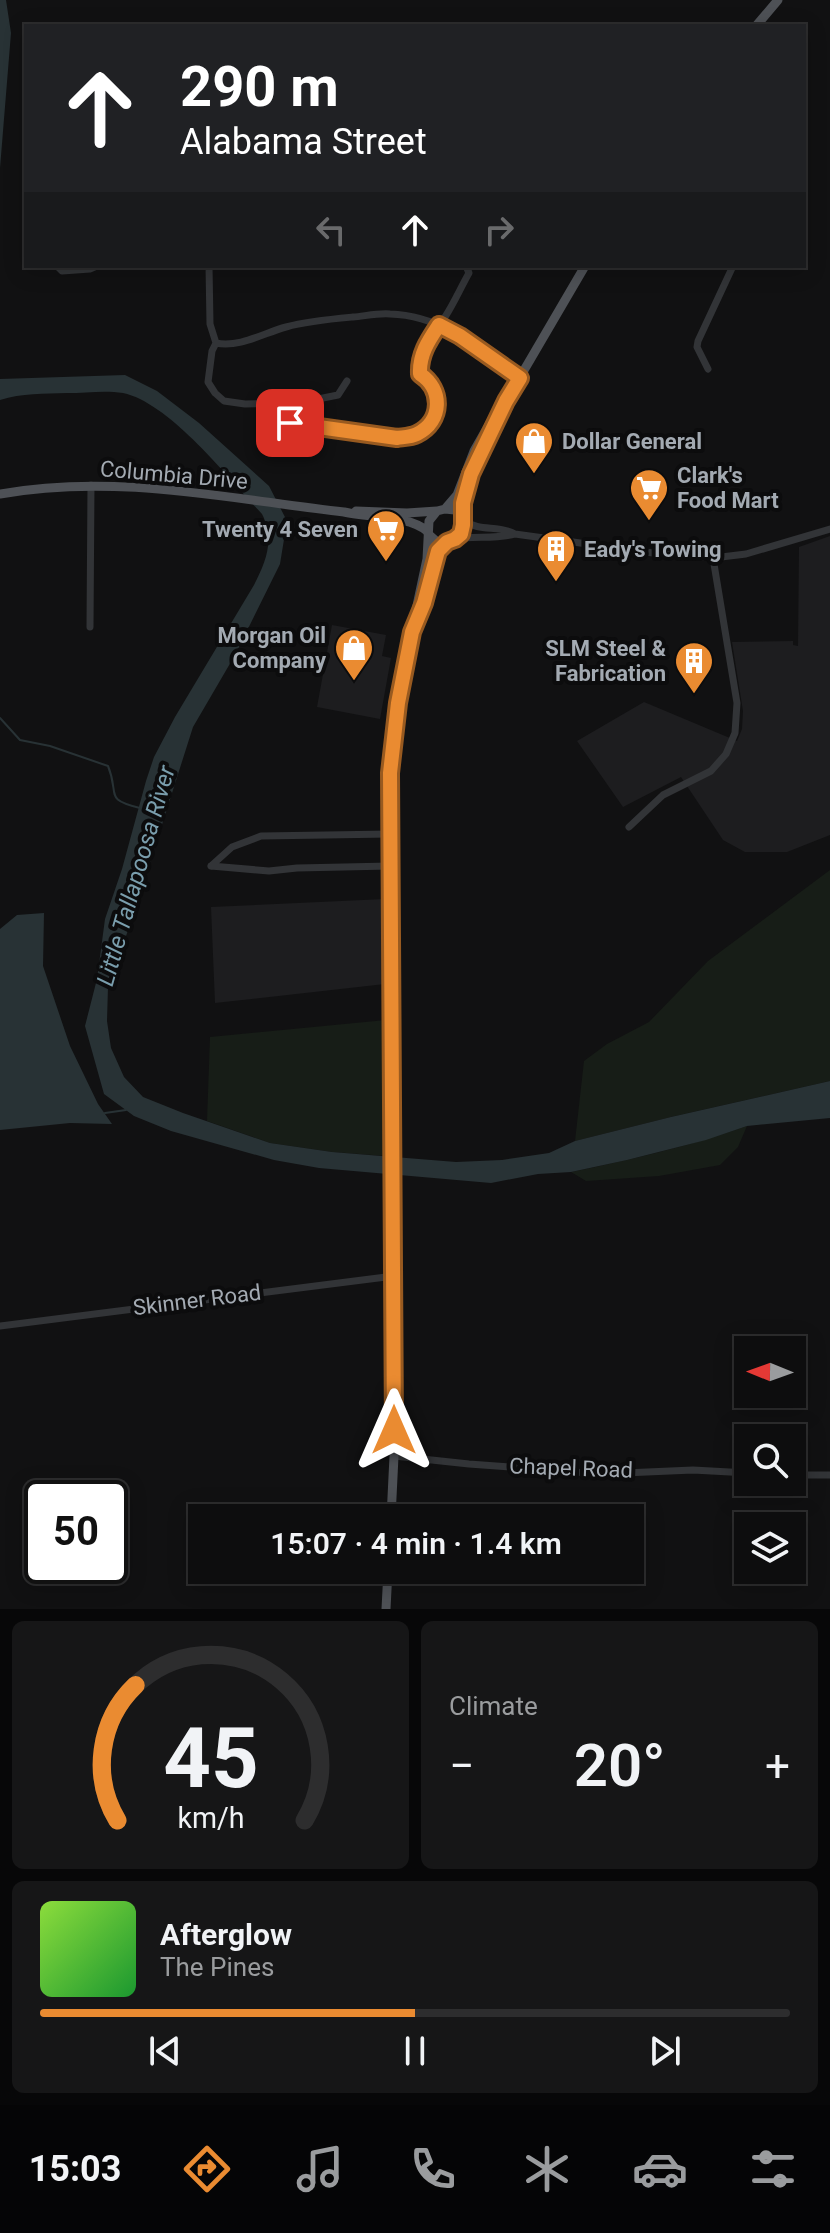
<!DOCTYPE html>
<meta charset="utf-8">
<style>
body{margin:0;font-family:Roboto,sans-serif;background:#161617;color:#f1f3f6;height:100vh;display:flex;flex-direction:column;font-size:30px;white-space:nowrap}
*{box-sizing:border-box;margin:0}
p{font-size:26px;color:#9a9c9e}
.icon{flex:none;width:44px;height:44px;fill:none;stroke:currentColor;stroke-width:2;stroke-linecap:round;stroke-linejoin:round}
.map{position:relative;height:1609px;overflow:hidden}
.sheet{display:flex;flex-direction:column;gap:12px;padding:12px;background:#070708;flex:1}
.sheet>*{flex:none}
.top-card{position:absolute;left:24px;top:24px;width:782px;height:244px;border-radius:0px;box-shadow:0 4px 20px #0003,0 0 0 2px #2d2d2e;background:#202124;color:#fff;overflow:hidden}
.needle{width:52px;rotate:271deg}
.fabs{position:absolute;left:734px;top:1336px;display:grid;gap:16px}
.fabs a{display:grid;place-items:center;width:72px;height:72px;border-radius:0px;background:#0d0d0e;box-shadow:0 4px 20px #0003,0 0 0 2px #2d2d2e;font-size:40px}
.speed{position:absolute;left:24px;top:1480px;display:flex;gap:16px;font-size:40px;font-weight:700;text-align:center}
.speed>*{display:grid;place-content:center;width:104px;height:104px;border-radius:50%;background:#0d0d0e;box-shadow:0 4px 20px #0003,0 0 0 2px #2d2d2e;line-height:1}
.speed .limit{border:4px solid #111;border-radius:12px;background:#fff;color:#111}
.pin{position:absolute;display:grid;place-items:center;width:68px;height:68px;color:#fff;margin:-34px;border-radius:16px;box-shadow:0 4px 12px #0006}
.me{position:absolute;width:88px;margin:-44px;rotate:0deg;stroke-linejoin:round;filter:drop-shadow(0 0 6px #0008)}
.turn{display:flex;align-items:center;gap:28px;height:168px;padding:0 24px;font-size:36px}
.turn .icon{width:104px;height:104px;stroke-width:2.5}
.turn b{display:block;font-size:56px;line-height:68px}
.lanes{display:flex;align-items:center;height:76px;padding:0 24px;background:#0003;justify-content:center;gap:40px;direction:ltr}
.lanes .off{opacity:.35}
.big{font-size:60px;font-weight:600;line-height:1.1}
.sheet .widget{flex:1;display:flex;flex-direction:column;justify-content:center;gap:12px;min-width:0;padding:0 28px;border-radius:12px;background:#161617}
.sheet .dial{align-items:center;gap:0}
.dial svg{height:208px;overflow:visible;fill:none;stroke:#2d2d2e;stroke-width:7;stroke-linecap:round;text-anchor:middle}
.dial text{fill:#f1f3f6;stroke:none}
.song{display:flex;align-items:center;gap:24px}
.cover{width:96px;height:96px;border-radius:12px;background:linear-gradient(135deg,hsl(90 70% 55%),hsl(130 70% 35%))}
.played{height:8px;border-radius:4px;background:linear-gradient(90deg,#ea8b31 50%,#2d2d2e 50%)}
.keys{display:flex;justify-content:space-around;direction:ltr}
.heat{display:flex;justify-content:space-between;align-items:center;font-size:44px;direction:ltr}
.sheet .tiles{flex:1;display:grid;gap:12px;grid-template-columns:1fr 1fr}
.widget:last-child{grid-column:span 2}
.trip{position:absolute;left:188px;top:1504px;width:456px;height:80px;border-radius:0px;background:#0d0d0e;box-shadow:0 4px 20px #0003,0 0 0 2px #2d2d2e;font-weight:600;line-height:80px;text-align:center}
.tabs{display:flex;height:128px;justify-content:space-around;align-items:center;background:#050506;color:#9a9c9e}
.tabs .icon{width:56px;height:56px}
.tabs .active{color:#ea8b31}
.tabs b{font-size:36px;color:#f1f3f6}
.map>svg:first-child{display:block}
</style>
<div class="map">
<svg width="830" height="1609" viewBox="0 0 830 1609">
<rect width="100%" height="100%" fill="#111112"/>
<path fill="#1d1d1f" d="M830,536V835L787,852H745L723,840L681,777L623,807L577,741L644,702L737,741L742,729L743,711L732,642L793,641V645L798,646L799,547Z
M332,625L386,635L382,656L391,658L380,719L317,707Z
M385,899V984L215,1003L211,907Z"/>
<path fill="#171d17" d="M830,870V1081L671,1117L575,1141L584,1061L607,1044L649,1022L708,961Z
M386,1020V1156L332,1152L270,1143L207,1121L210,1037Z
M747,1126L738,1147L720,1165L659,1176L586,1181L571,1172C630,1160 689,1146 747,1126Z"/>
<path fill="#283235" d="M0,0H6L11,33L0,168Z
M125,375L157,391L199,423L269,486L287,521L280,564L235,655L193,727L132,919L108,987L107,1021L111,1048L124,1077L143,1097L183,1113L270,1143L332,1152L456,1162L502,1160L549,1153L575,1141L671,1117L830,1081V1118L747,1126L706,1140L627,1160L571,1172L538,1174L491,1183L319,1168L274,1160L171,1131L134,1116L104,1094L85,1026L97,979L105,919L122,869L146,781L154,757L175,717L254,585C266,561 275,540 262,514C229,479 170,403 123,393C105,390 86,393 67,393C44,394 22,393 0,400V379Z
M44,913L43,966L70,1046L98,1104L112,1124L70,1123L0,1130V929L17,915Z"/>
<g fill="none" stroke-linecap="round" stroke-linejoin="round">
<path stroke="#283235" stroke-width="2" d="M0,718L20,740L50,746L108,766C120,795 103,799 140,808
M105,1113L126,1110"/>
<path stroke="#323437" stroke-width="7" d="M57,266L62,271L90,269L97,266
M209,266L210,324L216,343
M216,343C239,348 264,333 286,327C308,321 331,319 353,317C365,316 378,313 390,314C441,315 481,349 520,378
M216,343L212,351L208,382L215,393L224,401L245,404L298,403L338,395L347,381
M708,369L697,347L698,341L733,266
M274,402L290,423L397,438C404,437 411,437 417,434C443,421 443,389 420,374C418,351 433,335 445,317C454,303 461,287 469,273L466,266
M464,520C480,533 497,524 515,534L660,554L713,558L746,554L830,529
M455,539C475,536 498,539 515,534
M90,627L91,485
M629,827L663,795L711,771L726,754L735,733L737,703L713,558
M211,866L232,847L261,836L390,834
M211,866L269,871L297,868L390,866
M0,1326L394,1276
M394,1456L469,1464L601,1474L693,1470L748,1473
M792,1475H830"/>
<path stroke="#4e5156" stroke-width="9" d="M756,26L778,0
M0,494C115,473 230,499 344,512C370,518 408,515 427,531
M445,509L457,495L474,451L495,414
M356,511L407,513L437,511
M428,534L436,541L440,542L455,539L461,534L463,525V503L471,474L506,401L585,266
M418,618L424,603L435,557L438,551L447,542
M391,1518L394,1456V1276L390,773L395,722L404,666L427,559L429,521L437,511L445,509L455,510L463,517
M386,1609L388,1570"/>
</g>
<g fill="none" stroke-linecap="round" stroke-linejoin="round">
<g stroke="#985a20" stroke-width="20">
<path id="route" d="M290,423L397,438C404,437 411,437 417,434C443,421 443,389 420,374C419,354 429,340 439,325L460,336L520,378L506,401L471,474L463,503V525L461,534L455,539L447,542L438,551L424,603L412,632L398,703L390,773L394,1430"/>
</g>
<use href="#route" stroke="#ea8b31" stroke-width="14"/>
</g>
<defs>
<g id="shop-pin" transform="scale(2)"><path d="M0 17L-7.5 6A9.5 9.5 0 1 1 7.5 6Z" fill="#ea8b31" stroke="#0c0c0d"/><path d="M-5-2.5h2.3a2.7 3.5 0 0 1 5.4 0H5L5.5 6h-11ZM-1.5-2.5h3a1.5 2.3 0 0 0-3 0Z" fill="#fff"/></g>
<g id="supermarket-pin" transform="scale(2)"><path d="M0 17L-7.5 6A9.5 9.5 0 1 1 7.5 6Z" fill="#ea8b31" stroke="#0c0c0d"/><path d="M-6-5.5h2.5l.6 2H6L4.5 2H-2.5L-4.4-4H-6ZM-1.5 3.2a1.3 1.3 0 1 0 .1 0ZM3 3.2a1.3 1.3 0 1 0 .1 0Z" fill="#fff"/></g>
<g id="building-pin" transform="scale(2)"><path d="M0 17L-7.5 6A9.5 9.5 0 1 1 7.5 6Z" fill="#ea8b31" stroke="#0c0c0d"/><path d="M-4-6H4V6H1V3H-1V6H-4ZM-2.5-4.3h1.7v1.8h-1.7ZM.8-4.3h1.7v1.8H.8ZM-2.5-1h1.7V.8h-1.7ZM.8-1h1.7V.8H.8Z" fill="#fff"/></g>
</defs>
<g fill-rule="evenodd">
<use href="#shop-pin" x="534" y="441"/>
<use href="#supermarket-pin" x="649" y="488"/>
<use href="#supermarket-pin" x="386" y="529"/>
<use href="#building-pin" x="556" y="549"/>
<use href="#shop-pin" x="354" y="648"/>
<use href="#building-pin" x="694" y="661"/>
</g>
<g text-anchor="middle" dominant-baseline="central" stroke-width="8" stroke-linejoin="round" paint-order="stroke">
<g font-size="22" font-weight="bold" fill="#a3aab2" stroke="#0c0c0d" text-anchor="start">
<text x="562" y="441">Dollar General</text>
<text x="677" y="475">Clark's<tspan x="677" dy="25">Food Mart</tspan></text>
<text x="358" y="529" text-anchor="end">Twenty 4 Seven</text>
<text x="584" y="549">Eady's Towing</text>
<text x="326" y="635" text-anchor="end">Morgan Oil<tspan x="326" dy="25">Company</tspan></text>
<text x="666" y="648" text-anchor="end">SLM Steel &amp;<tspan x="666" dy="25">Fabrication</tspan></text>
</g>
<g font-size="22" fill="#a3aab2" stroke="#0c0c0d">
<text transform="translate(174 475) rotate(5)">Columbia Drive</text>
<text transform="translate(197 1300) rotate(-7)">Skinner Road</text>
<text transform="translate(571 1468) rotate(2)">Chapel Road</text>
</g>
<g font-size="24" font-style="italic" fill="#7a9ead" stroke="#0c0c0d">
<text transform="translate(136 876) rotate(-74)">Little Tallapoosa River</text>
</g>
</g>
</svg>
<div class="fabs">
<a><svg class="needle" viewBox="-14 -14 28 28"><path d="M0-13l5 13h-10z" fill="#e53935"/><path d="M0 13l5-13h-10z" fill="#9a9c9e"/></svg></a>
<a><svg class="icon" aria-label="search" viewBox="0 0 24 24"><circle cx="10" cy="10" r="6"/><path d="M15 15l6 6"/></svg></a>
<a><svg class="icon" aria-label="layers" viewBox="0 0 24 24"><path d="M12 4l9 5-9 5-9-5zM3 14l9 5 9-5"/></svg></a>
</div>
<div class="speed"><div class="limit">50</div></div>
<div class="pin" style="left:290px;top:423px;background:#d93025"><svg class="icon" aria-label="arrive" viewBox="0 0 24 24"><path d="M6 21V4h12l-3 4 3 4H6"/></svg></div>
<svg class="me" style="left:394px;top:1430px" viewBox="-20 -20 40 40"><path d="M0-17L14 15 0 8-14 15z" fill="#ea8b31" stroke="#fff" stroke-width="4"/></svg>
<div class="trip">15:07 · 4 min · 1.4 km</div>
<div class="top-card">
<div class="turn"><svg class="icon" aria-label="ahead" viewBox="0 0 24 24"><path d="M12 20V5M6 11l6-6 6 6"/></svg><div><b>290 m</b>Alabama Street</div></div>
<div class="lanes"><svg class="icon off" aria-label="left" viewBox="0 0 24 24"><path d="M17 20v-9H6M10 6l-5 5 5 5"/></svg><svg class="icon" aria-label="ahead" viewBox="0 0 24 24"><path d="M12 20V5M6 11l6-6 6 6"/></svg><svg class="icon off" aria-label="right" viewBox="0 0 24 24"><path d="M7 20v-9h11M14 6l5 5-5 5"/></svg></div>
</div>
</div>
<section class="sheet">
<div class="tiles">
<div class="widget dial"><svg viewBox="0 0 100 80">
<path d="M14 69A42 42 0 1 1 86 69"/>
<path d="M14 69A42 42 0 0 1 21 17" stroke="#ea8b31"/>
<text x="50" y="56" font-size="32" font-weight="700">45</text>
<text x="50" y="72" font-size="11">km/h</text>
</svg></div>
<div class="widget"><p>Climate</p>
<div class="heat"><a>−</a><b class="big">20°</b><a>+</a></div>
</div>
<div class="widget">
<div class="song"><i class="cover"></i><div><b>Afterglow</b><p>The Pines</p></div></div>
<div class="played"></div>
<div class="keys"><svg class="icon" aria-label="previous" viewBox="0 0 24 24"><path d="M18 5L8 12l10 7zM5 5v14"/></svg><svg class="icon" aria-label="pause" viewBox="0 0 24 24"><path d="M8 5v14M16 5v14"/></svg><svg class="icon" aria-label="next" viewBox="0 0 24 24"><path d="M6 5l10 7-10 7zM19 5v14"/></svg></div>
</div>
</div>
</section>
<nav class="tabs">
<b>15:03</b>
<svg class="icon active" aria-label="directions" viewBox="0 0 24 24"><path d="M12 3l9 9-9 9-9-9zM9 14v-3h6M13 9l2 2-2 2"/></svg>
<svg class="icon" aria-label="music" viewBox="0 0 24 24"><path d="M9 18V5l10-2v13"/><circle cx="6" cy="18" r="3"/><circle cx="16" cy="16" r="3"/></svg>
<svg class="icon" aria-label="phone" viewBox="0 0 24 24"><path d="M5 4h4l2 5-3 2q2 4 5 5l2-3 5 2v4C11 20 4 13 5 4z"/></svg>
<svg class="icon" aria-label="climate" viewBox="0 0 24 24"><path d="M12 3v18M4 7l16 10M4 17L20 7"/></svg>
<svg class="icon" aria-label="car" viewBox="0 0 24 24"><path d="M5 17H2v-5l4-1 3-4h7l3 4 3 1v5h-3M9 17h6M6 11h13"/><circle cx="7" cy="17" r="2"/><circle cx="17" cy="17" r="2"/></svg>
<svg class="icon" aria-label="filters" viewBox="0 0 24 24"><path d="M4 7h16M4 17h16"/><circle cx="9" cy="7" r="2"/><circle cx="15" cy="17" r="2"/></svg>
</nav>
